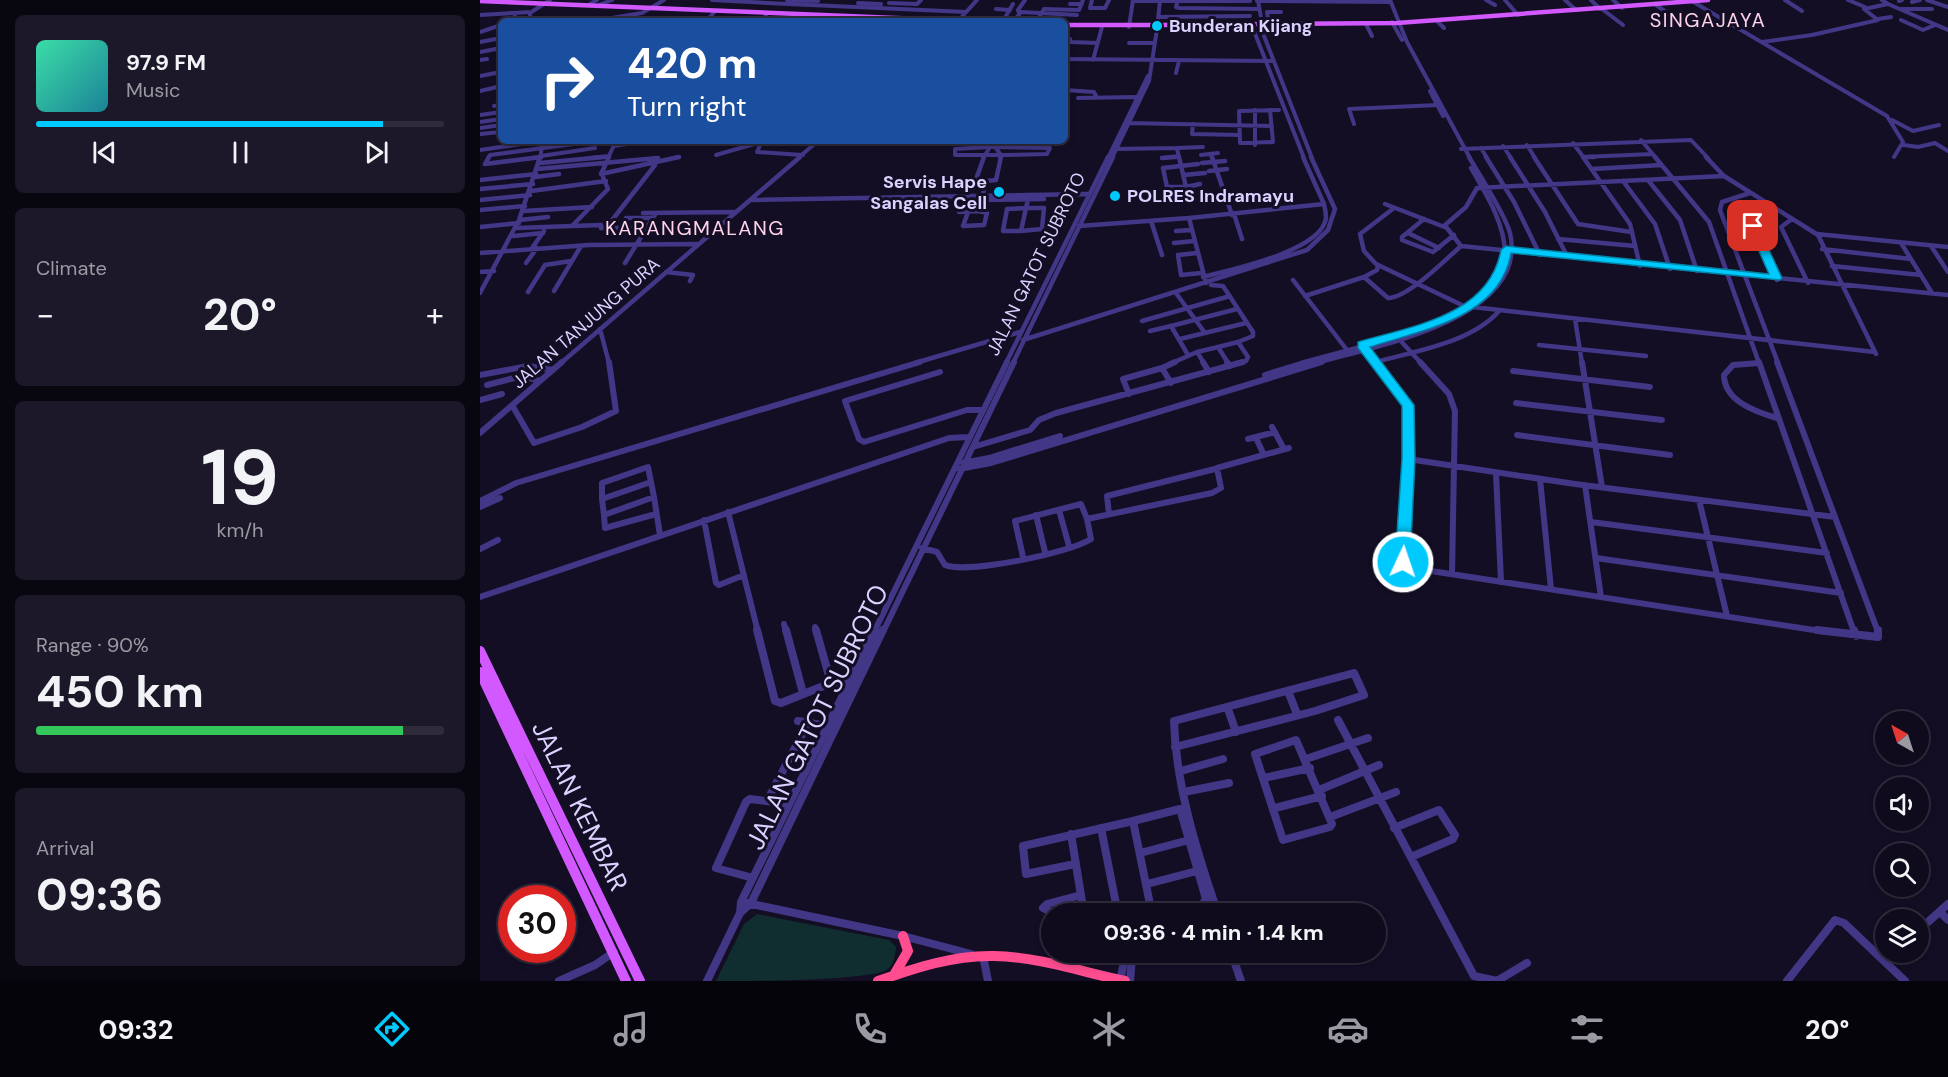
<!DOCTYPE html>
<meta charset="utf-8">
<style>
body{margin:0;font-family:"DM Sans",sans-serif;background:#1d1829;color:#f1f3f6;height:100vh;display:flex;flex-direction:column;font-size:22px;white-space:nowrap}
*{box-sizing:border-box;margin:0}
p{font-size:20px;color:#9b9aa3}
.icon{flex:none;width:33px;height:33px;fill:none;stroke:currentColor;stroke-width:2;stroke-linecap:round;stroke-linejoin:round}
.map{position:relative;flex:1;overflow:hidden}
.sheet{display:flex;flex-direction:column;gap:15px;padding:15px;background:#08060f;width:480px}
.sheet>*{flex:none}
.guide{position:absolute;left:18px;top:18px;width:570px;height:126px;border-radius:9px;box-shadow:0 3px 9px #0003,0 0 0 2px #2f2b3b;background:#1a4fa0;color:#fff;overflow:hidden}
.needle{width:39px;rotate:321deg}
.buttons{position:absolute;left:1395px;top:711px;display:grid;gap:12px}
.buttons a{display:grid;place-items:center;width:54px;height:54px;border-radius:50%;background:#0f0a1c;box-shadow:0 3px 9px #0003,0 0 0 2px #2f2b3b;font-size:30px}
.speed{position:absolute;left:18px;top:885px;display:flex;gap:12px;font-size:30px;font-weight:700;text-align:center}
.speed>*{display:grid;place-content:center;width:78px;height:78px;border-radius:50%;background:#0f0a1c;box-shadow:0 3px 9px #0003,0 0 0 2px #2f2b3b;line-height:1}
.speed .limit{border:9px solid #d22;background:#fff;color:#111}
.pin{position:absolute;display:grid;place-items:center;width:51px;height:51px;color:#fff;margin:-26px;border-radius:12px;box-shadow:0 3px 9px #0006}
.me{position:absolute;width:66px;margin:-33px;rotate:3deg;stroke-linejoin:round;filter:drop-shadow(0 0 4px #0008)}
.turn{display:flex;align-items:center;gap:21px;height:126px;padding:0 30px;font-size:27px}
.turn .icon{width:78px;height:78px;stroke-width:2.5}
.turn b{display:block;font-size:42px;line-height:51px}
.big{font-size:45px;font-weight:700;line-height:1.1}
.sheet .card{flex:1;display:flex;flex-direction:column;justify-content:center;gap:9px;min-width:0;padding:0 21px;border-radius:9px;background:#1d1829}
.sheet .dial{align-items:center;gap:0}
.dial b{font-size:78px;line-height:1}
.song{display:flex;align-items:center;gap:18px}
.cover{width:72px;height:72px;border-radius:9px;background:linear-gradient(135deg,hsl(160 70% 55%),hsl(190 70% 35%))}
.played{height:6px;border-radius:3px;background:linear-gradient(90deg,#00c9fd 85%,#2f2b3b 85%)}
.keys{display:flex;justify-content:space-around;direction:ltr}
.heat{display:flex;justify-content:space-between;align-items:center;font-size:33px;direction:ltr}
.charge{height:9px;border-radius:4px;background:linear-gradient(90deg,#34c759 90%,#2f2b3b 0)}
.trip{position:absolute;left:561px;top:903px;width:345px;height:60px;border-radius:30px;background:#0f0a1c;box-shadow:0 3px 9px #0003,0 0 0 2px #2f2b3b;font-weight:700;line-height:60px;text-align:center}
.tab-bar{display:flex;height:96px;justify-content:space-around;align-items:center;background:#06040b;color:#9b9aa3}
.tab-bar .icon{width:42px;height:42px}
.tab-bar .selected{color:#00c9fd}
.tab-bar b{font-size:27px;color:#f1f3f6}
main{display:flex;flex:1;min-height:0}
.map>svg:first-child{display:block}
</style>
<main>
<section class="sheet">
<div class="card">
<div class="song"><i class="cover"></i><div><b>97.9 FM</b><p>Music</p></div></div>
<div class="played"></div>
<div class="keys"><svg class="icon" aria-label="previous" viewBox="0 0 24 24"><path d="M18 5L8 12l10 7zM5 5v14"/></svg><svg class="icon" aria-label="pause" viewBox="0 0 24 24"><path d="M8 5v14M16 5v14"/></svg><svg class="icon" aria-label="next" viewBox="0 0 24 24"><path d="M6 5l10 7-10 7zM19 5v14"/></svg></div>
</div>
<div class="card"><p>Climate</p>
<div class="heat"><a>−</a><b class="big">20°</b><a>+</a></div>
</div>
<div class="card dial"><b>19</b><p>km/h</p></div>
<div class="card"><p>Range · 90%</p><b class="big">450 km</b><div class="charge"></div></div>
<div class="card"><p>Arrival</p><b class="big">09:36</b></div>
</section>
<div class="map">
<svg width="1468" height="981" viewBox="0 0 1468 981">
<rect width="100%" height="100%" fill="#140e25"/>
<path fill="#102d2f" d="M277,914L409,940L416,947C415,956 414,966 405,971C374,981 276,981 236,981L264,924Z"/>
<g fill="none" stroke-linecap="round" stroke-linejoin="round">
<path stroke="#423786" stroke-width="4" d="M232,0L308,4
M307,0L338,1
M612,0L610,8H625L629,0
M698,0L696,7L699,8L778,9
M778,0L784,36L832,158
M910,0L927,42L990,158
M1006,0L1015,5
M1025,0L1038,15
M1085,0L1096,10
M1111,0L1120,9
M1133,0L1142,8
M1210,0L1407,116L1423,142L1414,157
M1305,0L1322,11
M1368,0L1385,7
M1447,0L1468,7
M653,1H770
M777,1L911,2
M1419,1L1422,0
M1432,2L1440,0
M378,3L401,4
M409,3L437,4L441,0
M110,4L117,0
M308,4L398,8L401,4
M590,4H602
M1408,4L1468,30
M119,5L132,0
M1176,5L1205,25L1246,21
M398,8L486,12
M516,9L530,10
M1122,9L1143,25
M1421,9H1452
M539,13L538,10L545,0
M0,15L51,12
M678,17L770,16
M1398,19L1411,17
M49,20L63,18
M678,20L680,0
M1421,20L1443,30L1455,25
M34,21L35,14
M50,21V13L70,0
M114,21L162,13L184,0
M227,21L235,11
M283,21L287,13
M478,21L497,0
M523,21L533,4
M534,21L541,12L597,15
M557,21L564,9L599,10L603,0
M957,21L964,28
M912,22L922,40
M886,24L892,36
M789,25L787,12H801
M772,26L824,158
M649,27L653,0
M0,32L21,25
M590,39V42L618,43
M0,42L21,38
M1282,42L1332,35L1398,20L1384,9L1408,4L1402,0
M649,43H675
M0,52L21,48
M585,59L791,61
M0,60L7,59
M613,60L622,27
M696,73L699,61
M0,76L21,72
M585,90L614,92L616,96
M0,91L21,86
M950,91L963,116
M598,98L656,97
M14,106L21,105
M775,110V145
M790,110L793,142L760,143L759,111L799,110
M0,115L21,112
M1412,120L1433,131L1459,125
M0,122L21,119
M648,123L792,126
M713,124L712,134L760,135
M874,124L869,109L958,105
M0,128L21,125
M0,134L21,132
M1161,140L1176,158
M316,141L281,143L277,152L323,155
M513,143L515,147H510Z
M1093,143L1104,158
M1047,145L1055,158
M1424,145L1438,147L1455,143L1468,151
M134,146L153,143
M1023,146L1031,158
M515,147L570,148L567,154L521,155Z
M697,148L723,147
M1001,148L1007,158
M635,149L697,148L699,158
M981,149L1211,140L1228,158
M0,150L62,141
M731,154L732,158
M236,155L281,142
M505,155H521
M505,155H475V149L510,147
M505,155L510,147
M721,155L738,153
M61,156L115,148
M1103,157L1172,154
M8,158L10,155L116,141
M53,158L61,157
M60,158L63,141
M109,158L129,156
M128,158L136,141
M194,158L199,157
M318,158L338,141
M503,158L505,155
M520,158L521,155
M628,158L668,76
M632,158L669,81L677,29
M682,158L699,156"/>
<path stroke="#423786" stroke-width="4.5" d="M9,157L5,164L61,157
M129,157L121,174L199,157
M699,157L706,187L720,184
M732,157L752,215
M1006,157L1034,202L1060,255
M1030,157L1065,212L1087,256
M1054,157L1098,224L1151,232
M1103,157L1150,224L1160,266
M1103,157H1114
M1175,157L1229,222L1279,363
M1226,157L1244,176L1338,235L1396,354
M682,158L695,157
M60,163L124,157
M722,163L745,161
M57,169L178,158
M1112,169L1181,165
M729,171L747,169
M704,175L725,173
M55,177L79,174
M0,180L56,174
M1168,180L1200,220L1217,271
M1143,181L1175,224L1190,269
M495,182L504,157
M706,187H687L683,168L718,164
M0,189L53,184
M51,191L126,181
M1270,193L1242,202L1240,210L1298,363
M0,200L50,195
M270,200L608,194
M501,200L564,199
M905,204L967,228L981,246L1468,295
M1291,206L1272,212L1270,218L1297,280
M546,208L549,195
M914,208L880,234L884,251L896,264L984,306L1395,352
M0,210L45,206
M43,211L112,207
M479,212L499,211L506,181L516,180L521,157
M488,212L483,226L504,225L507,213L499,211
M163,213L255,212
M754,214L762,239
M146,218H173
M944,219L922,237V240L953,252L974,235
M1312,219L1301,227L1328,283
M40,220L68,217
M671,221L682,255
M93,225L128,189L123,177
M599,226L709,218
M964,226L986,207L997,188L1244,176
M0,227L39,223
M36,228L121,225V228H166
M126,228L175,165
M541,231H523L527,209L546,208
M541,231L546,208
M541,231L562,229L564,208H546
M696,231L711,230
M928,233L959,248
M1337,234L1468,247
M33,236L63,233
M1078,239L1155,246
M694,243L714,241
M1421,243L1452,293
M1451,246L1468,272
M52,248L64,231
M1342,249L1431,259
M0,253L109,245L217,244
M717,253L698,255L701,275L721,273
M46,263L57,248
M145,263L176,213
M1352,266L1441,275
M0,272L14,271
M186,272L213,275L210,281
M723,277C750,270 842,251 846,218C846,214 845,208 844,204
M884,277L908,298C928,298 965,260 981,246
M813,280L867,350
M726,283L709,218L844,204L823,157
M731,285L743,286L773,332V336L758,342L768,357L766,361L757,363
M74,291L101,246
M48,292L65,265L91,261
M0,293L39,220L60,157
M696,293L725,333
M825,296L884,277L897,270L898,265
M1095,319L1102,363
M662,321L750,296
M120,329L129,363
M670,331L691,326
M918,338L941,363
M700,339L766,323
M543,340L827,250L848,230L855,209L831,157
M882,345L896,363
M1059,345L1166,356
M738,347L758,342
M717,352L738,347L748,363
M708,355L691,326L757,309
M896,362C935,351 991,343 1019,311
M81,363L320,157
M435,363L540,332
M526,363L628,157
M533,363L633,157
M692,363L717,352L724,363
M822,363C871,348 1027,317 1025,252C1024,222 1006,194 991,168
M837,363C894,346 1050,319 1030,233C1026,216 999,174 989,157
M1274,363H1279"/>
<path stroke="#423786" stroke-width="6" d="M723,362L729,372
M747,362L750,366
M895,362L928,405L925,567L1347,632
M940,362L969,394L975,411L972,574
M1102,362L1122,487
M1279,362L1374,632
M1297,362L1398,632
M1279,363L1253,365L1244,375C1244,401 1276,412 1297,418
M682,368L695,362
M1033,371L1170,387
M460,372L365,401L379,439L384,442L487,410H502
M0,375L48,366L73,370
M785,375L827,362
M7,385L42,376L60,381
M649,394L643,379L682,368L691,383
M0,400L22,394
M1036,403L1182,420
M32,405L54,443L102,427L136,411L129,362
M792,427L804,449
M0,433L82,362
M1037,435L1190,455
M776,438L784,455
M768,439L795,432
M493,447L550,430L559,420L576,413L763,362
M928,459L1095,484L1355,517
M483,463L509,458L580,436
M479,469L511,463L842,362
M1016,473L1021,582
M1060,479L1071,589
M1105,485L1121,597
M122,499V483L168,467L171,482
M1219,500L1247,616
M0,501L36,483L440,362
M0,507L20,498
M579,510L589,546
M248,512L278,632
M176,514L125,528L124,515L174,497L180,535
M629,514L627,496L735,469
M124,515L122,499L171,482L174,497
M556,515L565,552
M224,520L236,583L239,585L264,575
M1111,522L1347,553
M442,548L457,552L465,565C488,574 590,553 611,539L607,519L732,493L741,488L737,468L809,448
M0,549L18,540
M543,557L535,521L601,504L607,519
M1116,558L1361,593
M0,597L469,438L489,437
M304,624L306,632
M335,627L336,632
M394,632L527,362
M403,632L534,362"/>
<path stroke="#423786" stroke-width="8" d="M277,630L295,701L301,703L351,683L369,681
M306,630L323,693
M336,630L351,683
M1337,630L1398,637V630
M1374,630L1376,636
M808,691L817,714
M748,709L756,732
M858,720L994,976L1017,981L1047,963
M318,721L347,726
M816,740L852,824L850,827L803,840L775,754Z
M695,747L835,711L884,695L874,673L694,721C696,787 717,852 738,914
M826,759L888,738
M701,771L743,759
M784,778L830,768
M839,790L899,765
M704,792L749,783
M287,801L328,723
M795,808L842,796
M850,817L916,792
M653,821L700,809L726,899L722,905L672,912
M621,828L638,914
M914,828L959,810L975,835L973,839L931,857
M591,834L604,914
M660,853L709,840
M595,864L546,874L543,846L653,821L672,914
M273,878L236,868L266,802L270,799L309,804
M667,884L717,871
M267,903L423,936L491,954
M1460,912L1468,920
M260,913L261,902L395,630
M575,914L563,908L567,904L601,895
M1438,931L1468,904
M649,952L652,958L650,981
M751,952L761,981
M503,956L508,981
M1404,961L1414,952
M79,981L115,965L134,952
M227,981L260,913L271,903L403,630
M640,981L646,952
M1307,981L1355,920L1364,923L1425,981"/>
<path stroke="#d259ff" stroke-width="4.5" d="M0,1L489,21
M585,25H675
M680,25L917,23L1228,0"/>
<path stroke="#d259ff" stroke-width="10" d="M0,651L160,981
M0,672L146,981"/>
<path stroke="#ff4d8f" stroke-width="10" d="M414,975L428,951L423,936
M398,981C435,968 474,955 514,956C559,957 602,972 645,981"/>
</g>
<path fill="#00c9fd" stroke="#0083a4" stroke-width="1.5" d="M1273,223L1278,226L1302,278L1300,280L1031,253C1020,318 942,330 890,347L934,405L935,459L930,562L923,568L917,566L915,562L922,459V406L878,348V342C932,326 1009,316 1021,250L1026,246L1289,274L1268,226Z"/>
<g fill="#00c9fd" stroke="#140e25" stroke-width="2">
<circle cx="677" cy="26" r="6"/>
<circle cx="519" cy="192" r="6"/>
<circle cx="635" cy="196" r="6"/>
</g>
<g text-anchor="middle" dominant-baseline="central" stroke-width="6" stroke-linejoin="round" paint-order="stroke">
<g font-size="18" font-weight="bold" fill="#dcd2ff" stroke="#140e25" text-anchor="start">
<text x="689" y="26">Bunderan Kijang</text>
<text x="507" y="182" text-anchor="end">Servis Hape<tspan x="507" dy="21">Sangalas Cell</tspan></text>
<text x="647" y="196">POLRES Indramayu</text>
</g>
<g font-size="18" fill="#dcd2ff" stroke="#140e25">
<text transform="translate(556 264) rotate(-64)">JALAN GATOT SUBROTO</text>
<text transform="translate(106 323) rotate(-41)">JALAN TANJUNG PURA</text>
</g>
<g font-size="20" letter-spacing="1.5" fill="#ffd4eb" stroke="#140e25">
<text x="1228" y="20">SINGAJAYA</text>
<text x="215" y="228">KARANGMALANG</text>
</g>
<g font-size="26" fill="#dcd2ff" stroke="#140e25">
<text transform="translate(337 717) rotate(-64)">JALAN GATOT SUBROTO</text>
<text transform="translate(100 806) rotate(64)">JALAN KEMBAR</text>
</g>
</g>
</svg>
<div class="buttons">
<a><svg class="needle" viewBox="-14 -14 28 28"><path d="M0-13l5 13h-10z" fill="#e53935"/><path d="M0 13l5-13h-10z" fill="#9b9aa3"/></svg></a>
<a><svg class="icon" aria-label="sound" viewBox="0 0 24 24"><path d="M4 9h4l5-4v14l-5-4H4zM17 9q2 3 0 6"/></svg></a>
<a><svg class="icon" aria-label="search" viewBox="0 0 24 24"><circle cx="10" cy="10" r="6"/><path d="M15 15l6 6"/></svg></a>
<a><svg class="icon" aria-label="layers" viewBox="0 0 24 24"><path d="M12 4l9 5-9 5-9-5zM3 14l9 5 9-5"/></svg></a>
</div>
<div class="speed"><div class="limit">30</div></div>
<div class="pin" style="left:1273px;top:226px;background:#d93025"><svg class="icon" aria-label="arrive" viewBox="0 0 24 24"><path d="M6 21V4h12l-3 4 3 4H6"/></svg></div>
<svg class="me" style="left:923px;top:562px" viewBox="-20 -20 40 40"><circle r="17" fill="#00c9fd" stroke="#fff" stroke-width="3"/><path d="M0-11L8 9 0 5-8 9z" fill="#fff"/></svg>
<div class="trip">09:36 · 4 min · 1.4 km</div>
<div class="guide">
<div class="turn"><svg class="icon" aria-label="right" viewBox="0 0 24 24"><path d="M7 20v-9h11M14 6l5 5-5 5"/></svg><div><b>420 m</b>Turn right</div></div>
</div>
</div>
</main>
<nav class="tab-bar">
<b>09:32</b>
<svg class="icon selected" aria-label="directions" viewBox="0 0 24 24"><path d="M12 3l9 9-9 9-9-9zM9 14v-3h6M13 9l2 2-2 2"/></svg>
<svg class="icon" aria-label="music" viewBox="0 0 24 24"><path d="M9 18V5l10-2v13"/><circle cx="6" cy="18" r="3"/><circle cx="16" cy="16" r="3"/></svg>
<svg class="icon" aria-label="phone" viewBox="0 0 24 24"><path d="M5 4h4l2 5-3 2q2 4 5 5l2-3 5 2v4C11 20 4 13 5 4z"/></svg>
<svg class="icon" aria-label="climate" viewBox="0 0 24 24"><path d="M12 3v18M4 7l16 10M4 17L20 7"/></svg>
<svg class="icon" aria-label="car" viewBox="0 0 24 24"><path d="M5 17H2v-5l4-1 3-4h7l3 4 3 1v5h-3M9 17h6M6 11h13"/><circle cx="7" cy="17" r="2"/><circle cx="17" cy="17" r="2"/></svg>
<svg class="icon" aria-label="filters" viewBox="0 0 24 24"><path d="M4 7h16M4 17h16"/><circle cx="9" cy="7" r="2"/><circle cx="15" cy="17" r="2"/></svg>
<b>20°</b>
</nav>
